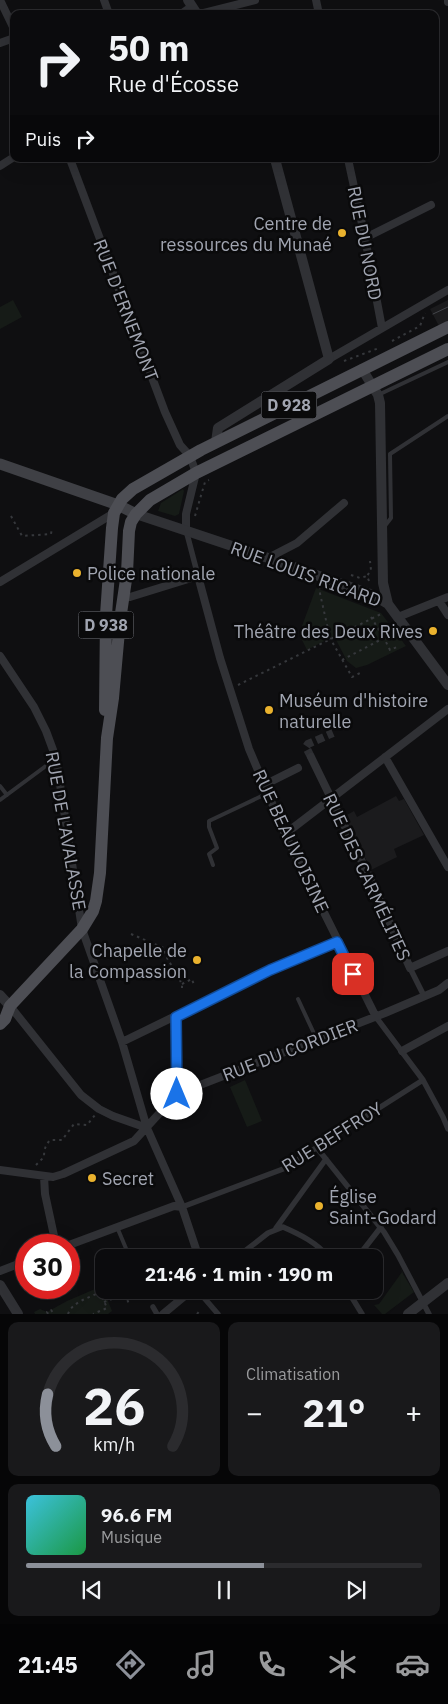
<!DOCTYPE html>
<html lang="fr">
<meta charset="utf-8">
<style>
body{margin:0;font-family:"IBM Plex Sans",sans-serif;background:#19191b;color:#f1f3f6;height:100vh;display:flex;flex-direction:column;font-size:19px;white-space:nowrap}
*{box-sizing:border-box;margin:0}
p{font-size:16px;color:#9a9b9d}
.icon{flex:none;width:28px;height:28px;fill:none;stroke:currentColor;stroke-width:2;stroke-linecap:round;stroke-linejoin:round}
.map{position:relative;height:1314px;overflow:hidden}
.details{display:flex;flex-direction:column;gap:8px;padding:8px;background:#060607;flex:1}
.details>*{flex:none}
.guide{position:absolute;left:10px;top:10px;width:429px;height:152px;border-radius:10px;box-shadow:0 5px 20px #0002,0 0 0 1px #2b2b2e;background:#0b0b0d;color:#f1f3f6;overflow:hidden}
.speed{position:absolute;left:15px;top:1234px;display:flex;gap:10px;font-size:25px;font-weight:700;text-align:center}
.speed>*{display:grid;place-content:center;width:65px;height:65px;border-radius:50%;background:#0b0b0d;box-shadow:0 5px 20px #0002,0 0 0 1px #2b2b2e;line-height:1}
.speed .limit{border:8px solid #d22;background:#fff;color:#111}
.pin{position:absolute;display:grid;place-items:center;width:42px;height:42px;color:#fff;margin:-21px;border-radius:10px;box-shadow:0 2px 8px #0006}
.me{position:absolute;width:55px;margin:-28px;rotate:0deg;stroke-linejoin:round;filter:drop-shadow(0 0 4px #0008)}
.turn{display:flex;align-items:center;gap:18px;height:105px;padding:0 15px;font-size:22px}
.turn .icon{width:65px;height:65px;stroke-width:2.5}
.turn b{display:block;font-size:35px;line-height:42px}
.then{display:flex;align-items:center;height:48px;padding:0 15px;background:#0003;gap:10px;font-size:19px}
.big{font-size:38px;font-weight:800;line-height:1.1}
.details .card{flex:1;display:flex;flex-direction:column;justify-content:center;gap:8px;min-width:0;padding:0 18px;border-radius:10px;background:#19191b}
.details .dial{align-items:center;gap:0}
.dial svg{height:130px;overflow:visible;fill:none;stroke:#2b2b2e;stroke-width:7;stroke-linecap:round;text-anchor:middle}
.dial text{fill:#f1f3f6;stroke:none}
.song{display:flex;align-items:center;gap:15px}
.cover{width:60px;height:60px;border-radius:8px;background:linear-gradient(135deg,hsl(190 70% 55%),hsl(140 70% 35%))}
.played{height:5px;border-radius:2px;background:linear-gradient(90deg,#8c9099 60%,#2b2b2e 60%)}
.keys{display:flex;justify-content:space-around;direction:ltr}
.heat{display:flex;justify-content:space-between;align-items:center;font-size:28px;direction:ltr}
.details .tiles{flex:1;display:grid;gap:8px;grid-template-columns:1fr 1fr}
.card:last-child{grid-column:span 2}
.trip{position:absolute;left:95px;top:1249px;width:288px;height:50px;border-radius:10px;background:#0b0b0d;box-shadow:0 5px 20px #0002,0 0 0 1px #2b2b2e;font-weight:800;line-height:50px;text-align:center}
.menu{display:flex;height:80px;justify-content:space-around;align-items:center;background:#040405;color:#9a9b9d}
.menu .icon{width:35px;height:35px}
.menu .current{color:#8c9099}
.menu b{font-size:22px;color:#f1f3f6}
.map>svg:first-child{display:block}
</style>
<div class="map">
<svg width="448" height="1314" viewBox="0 0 448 1314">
<rect width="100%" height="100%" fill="#0f0f11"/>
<path fill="#1b1b1d" d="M448,300V321L439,326L430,309Z
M396,796L399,801L404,799L424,835L394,849L397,857L371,870L345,816L354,811L357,817Z"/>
<path fill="#161b17" d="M13,300L22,317L0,329V307Z
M183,489L184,491L179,514L175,516L158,511L161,503Z
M316,588L381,613L406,646L367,665L356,668L347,661L334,636L307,650L299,634Z
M245,1080L262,1121L247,1127L230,1087Z
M401,1267L403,1274L414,1292L385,1314H382L374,1305L379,1304L402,1272Z
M102,1286L112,1311L108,1314H35L34,1312L40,1309L47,1312L67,1301Z"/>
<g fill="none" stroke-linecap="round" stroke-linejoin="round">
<path stroke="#2c2d31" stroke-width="8" stroke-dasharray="8 4" stroke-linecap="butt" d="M311,757L306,747L308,744L333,733"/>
<path stroke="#36383c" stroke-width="2" stroke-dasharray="2.5 4" stroke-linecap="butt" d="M392,341L420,326L425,313
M344,361L379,348
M11,516L22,536L51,534L52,528
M195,516L205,482L209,480
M351,575L360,578L367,576
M369,581L367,576L371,570L370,561
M321,587L319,589L330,638L352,677L362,672
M371,617L384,638
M342,660L384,638L390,650L399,646
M238,685L383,613
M131,934L164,948L166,956L182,984V988
M182,984L192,979L194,985
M36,1165L44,1157C44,1150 45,1146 50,1140H62L74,1124L87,1125L95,1115
M125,1294L129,1304
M104,1302L137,1290
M48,1314L47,1312L51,1310L54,1314
M68,1314C72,1302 89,1298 100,1292L107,1308L93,1314
M197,1314L201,1309"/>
<path stroke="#303135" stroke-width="4" d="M378,395L448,362
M384,527L391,518L390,454L448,416
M0,786L7,795
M0,800L50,763L57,760
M213,865L209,854L217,848L209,827V821L268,793
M298,999L317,1040
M117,1227L130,1258
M144,1290L145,1294"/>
<path stroke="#303135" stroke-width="5.5" d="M186,530L198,576
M410,968L424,996
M376,1017L423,1080L443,1117L448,1129
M317,1148L384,1232L398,1255L429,1314
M182,1207L283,1169L423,1080
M276,1228L326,1159
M236,1258L268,1233L283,1227C299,1234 318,1243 329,1258
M357,1258L381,1227
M349,1290L351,1296L362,1314
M199,1292L218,1314
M153,1307L157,1314"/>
<path stroke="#303135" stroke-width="8" d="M0,0L14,29
M104,0L109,14
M316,0L319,14
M448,0V2
M181,14L191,7
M200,14L255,0
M0,43L14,38
M70,159L165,412L180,445L190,456L196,473L186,514V530
M348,159L365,238L382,328
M0,166L14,157
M365,238L431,205
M329,359L448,290
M268,558L297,543L344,503
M0,582L114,513
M124,595L130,597L198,576L220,658L249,749L285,834L376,1017
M439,601L448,615
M398,617L448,597
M0,656L34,707L46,731L56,758L82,929L122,1042L147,1128L182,1207L199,1258
M311,757L367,872L410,968L448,951
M385,757L448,867
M264,785L298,768
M285,834L448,709
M10,1006L81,1095L99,1109L113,1116L147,1128
M176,1017L177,1094
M122,1042L270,970L337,942
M402,1051L448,1026
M0,1170L53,1177L63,1174L134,1141L177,1094L385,1013L439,990L448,983
M44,1176L45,1194L56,1245
M69,1245L174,1206L182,1207
M0,1271L26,1261
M163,1314L192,1290"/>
<path stroke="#303135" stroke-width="10" d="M188,0L197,14
M362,369L378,395L380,403L383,583L388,604
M216,442L218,428L329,359L275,159
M136,514L268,558L373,595L388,604L448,685
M0,995L10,1006
M0,1285L18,1314
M408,1314L448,1283"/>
<path stroke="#3f4045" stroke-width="11" d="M0,464L118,505L136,514"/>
<path stroke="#4d4e54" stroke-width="12" d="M105,710L106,615L112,528L114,513L122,499L133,489L201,450L448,327
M0,1024L5,1019L10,1006L82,929L93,911L96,901L100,873L107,738L113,698L120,620L127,573L129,531L131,522L136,514L150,500L196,473L448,349"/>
<path stroke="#43454a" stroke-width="1" d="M433,314L448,307"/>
</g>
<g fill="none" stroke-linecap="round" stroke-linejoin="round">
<g stroke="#114b97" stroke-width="12">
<path id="route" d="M177,1094L176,1017L270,970L337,942L353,974"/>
</g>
<use href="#route" stroke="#1a73e8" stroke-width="9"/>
</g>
<g fill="#eab22e" stroke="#0a0a0b" stroke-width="2">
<circle cx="342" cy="233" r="5"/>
<circle cx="77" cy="573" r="5"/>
<circle cx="433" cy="631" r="5"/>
<circle cx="269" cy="710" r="5"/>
<circle cx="197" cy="960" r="5"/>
<circle cx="92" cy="1178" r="5"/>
<circle cx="319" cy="1206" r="5"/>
</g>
<g text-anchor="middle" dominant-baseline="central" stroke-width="5" stroke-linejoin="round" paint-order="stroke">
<g fill="#0a0a0b" stroke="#74767f" stroke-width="1">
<rect x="261.5" y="391.5" width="55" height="27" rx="4"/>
<rect x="78.5" y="611.5" width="55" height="27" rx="4"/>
</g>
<g font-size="16" font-weight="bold" fill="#a1a5b1">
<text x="289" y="405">D 928</text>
<text x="106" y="625">D 938</text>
</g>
<g font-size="18" fill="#a1a5b1" stroke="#0a0a0b" text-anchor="start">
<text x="332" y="223" text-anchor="end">Centre de<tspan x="332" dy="21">ressources du Munaé</tspan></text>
<text x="87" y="573">Police nationale</text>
<text x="423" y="631" text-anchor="end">Théâtre des Deux Rives</text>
<text x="279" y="700">Muséum d'histoire<tspan x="279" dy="21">naturelle</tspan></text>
<text x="187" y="950" text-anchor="end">Chapelle de<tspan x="187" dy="21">la Compassion</tspan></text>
<text x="102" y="1178">Secret</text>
<text x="329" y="1196">Église<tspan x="329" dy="21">Saint-Godard</tspan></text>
</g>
<g font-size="18" fill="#a1a5b1" stroke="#0a0a0b">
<text transform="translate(365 243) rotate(79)">RUE DU NORD</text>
<text transform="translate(126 310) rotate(69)">RUE D'ERNEMONT</text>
<text transform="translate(306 574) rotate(20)">RUE LOUIS RICARD</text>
<text transform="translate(66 831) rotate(80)">RUE DE L'AVALASSE</text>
<text transform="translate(291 841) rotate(65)">RUE BEAUVOISINE</text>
<text transform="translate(367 877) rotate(65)">RUE DES CARMÉLITES</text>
<text transform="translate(290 1050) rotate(-21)">RUE DU CORDIER</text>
<text transform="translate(332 1137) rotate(-32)">RUE BEFFROY</text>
</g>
</g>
</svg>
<div class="speed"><div class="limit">30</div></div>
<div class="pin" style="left:353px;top:974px;background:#d93025"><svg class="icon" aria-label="arrive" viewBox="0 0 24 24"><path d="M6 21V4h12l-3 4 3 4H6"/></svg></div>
<svg class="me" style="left:177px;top:1094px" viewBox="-20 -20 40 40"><circle r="19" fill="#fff"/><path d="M0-13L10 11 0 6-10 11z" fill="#1a73e8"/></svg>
<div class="trip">21:46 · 1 min · 190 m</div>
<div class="guide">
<div class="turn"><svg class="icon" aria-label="right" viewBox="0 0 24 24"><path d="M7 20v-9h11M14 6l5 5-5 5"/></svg><div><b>50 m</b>Rue d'Écosse</div></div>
<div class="then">Puis<svg class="icon" aria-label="right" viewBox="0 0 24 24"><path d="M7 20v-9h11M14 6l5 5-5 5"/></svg></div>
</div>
</div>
<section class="details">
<div class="tiles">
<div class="card dial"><svg viewBox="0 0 100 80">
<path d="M14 69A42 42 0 1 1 86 69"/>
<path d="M14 69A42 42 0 0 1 9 37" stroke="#8c9099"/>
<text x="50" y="56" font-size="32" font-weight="700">26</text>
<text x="50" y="72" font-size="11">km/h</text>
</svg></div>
<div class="card"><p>Climatisation</p>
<div class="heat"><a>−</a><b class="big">21°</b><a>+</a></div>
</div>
<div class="card">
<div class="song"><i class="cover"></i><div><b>96.6 FM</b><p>Musique</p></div></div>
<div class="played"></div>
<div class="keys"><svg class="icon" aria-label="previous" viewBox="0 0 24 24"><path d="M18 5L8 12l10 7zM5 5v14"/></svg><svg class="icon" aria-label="pause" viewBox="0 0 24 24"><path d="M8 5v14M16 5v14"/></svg><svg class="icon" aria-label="next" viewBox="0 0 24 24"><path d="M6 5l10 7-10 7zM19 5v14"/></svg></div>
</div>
</div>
</section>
<nav class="menu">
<b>21:45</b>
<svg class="icon current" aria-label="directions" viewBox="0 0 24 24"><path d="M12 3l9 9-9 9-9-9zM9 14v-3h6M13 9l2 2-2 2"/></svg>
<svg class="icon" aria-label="music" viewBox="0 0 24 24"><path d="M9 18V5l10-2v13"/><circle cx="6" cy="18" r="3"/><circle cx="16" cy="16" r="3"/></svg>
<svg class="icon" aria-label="phone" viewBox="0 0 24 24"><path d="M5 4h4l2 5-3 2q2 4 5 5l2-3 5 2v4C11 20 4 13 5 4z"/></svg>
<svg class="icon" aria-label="climate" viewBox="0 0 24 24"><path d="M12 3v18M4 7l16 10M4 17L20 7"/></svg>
<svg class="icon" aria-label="car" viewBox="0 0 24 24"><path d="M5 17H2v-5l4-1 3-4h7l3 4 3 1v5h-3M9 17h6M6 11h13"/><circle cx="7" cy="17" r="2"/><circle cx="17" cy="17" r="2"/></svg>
</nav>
